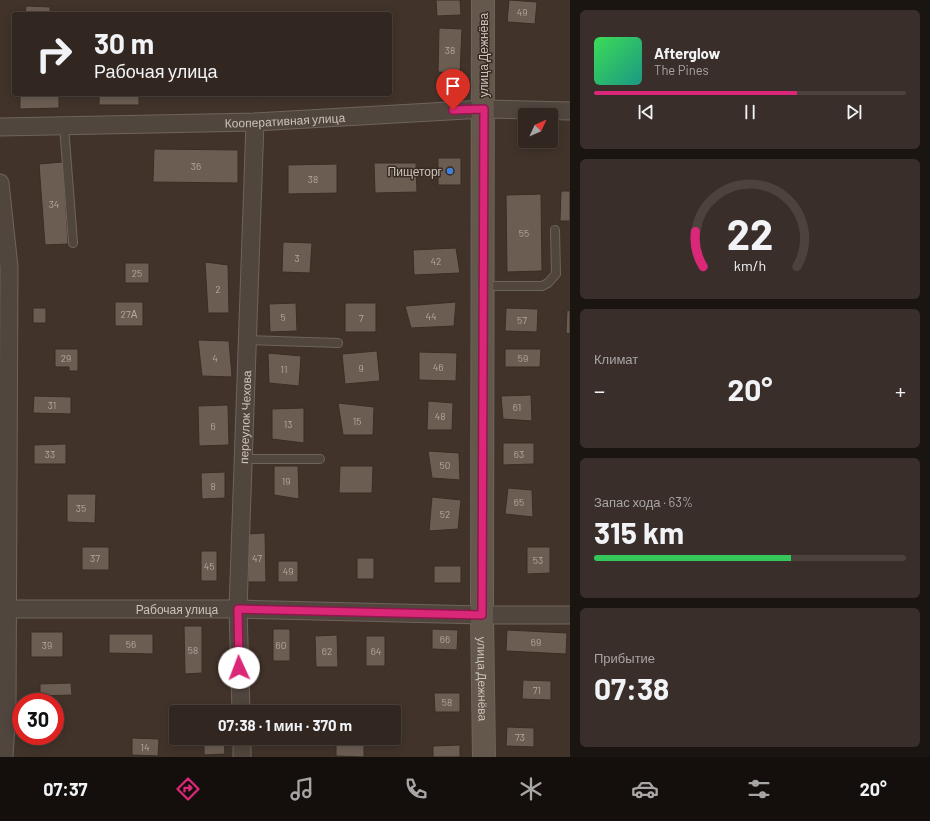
<!DOCTYPE html>
<html lang="ru">
<meta charset="utf-8">
<style>
body{margin:0;font-family:Barlow,sans-serif;background:#392e29;color:#f1f3f6;height:100vh;display:flex;flex-direction:column;font-size:15px;white-space:nowrap}
*{box-sizing:border-box;margin:0}
p{font-size:13px;color:#a8a5a5}
.icon{flex:none;width:22px;height:22px;fill:none;stroke:currentColor;stroke-width:2;stroke-linecap:round;stroke-linejoin:round}
.map{position:relative;flex:1;overflow:hidden}
.panel{display:flex;flex-direction:column;gap:10px;padding:10px;background:#1b1512;width:360px}
.panel>*{flex:none}
.guide{position:absolute;left:12px;top:12px;width:380px;height:84px;border-radius:4px;box-shadow:0 2px 10px #0003,0 0 0 1px #4c433e;background:#312620;color:#f1f3f6;overflow:hidden}
.needle{width:26px;rotate:46deg}
.tools{position:absolute;left:518px;top:108px;display:grid;gap:8px}
.tools a{display:grid;place-items:center;width:40px;height:40px;border-radius:4px;background:#312620;box-shadow:0 2px 10px #0003,0 0 0 1px #4c433e;font-size:20px}
.speed{position:absolute;left:12px;top:693px;display:flex;gap:8px;font-size:20px;font-weight:700;text-align:center}
.speed>*{display:grid;place-content:center;width:52px;height:52px;border-radius:50%;background:#312620;box-shadow:0 2px 10px #0003,0 0 0 1px #4c433e;line-height:1}
.speed .limit{border:6px solid #d22;background:#fff;color:#111}
.pin{position:absolute;display:grid;place-items:center;width:34px;height:34px;color:#fff;margin:-41px -17px;border-radius:50% 50% 50% 0;rotate:-45deg;box-shadow:0 0 4px #0007}
.pin .icon{rotate:45deg}
.me{position:absolute;width:44px;margin:-22px;rotate:358deg;stroke-linejoin:round;filter:drop-shadow(0 0 3px #0008)}
.turn{display:flex;align-items:center;gap:14px;height:84px;padding:0 16px;font-size:18px}
.turn .icon{width:52px;height:52px;stroke-width:2.5}
.turn b{display:block;font-size:28px;line-height:34px}
.big{font-size:30px;font-weight:700;line-height:1.1}
.panel .widget{flex:1;display:flex;flex-direction:column;justify-content:center;gap:6px;min-width:0;padding:0 14px;border-radius:6px;background:#392e29}
.panel .dial{align-items:center;gap:0}
.dial svg{height:104px;overflow:visible;fill:none;stroke:#4c433e;stroke-width:7;stroke-linecap:round;text-anchor:middle}
.dial text{fill:#f1f3f6;stroke:none}
.song{display:flex;align-items:center;gap:12px}
.cover{width:48px;height:48px;border-radius:6px;background:linear-gradient(135deg,hsl(130 70% 55%),hsl(170 70% 35%))}
.played{height:4px;border-radius:2px;background:linear-gradient(90deg,#db2777 65%,#4c433e 65%)}
.keys{display:flex;justify-content:space-around;direction:ltr}
.heat{display:flex;justify-content:space-between;align-items:center;font-size:22px;direction:ltr}
.charge{height:6px;border-radius:3px;background:linear-gradient(90deg,#34c759 63%,#4c433e 0)}
.trip{position:absolute;left:169px;top:705px;width:232px;height:40px;border-radius:4px;background:#312620;box-shadow:0 2px 10px #0003,0 0 0 1px #4c433e;font-weight:700;line-height:40px;text-align:center}
.tab-bar{display:flex;height:64px;justify-content:space-around;align-items:center;background:#140f0d;color:#a8a5a5}
.tab-bar .icon{width:28px;height:28px}
.tab-bar .current{color:#db2777}
.tab-bar b{font-size:18px;color:#f1f3f6}
main{display:flex;flex:1;min-height:0}
.map>svg:first-child{display:block}
</style>
<main>
<div class="map">
<svg width="570" height="757" viewBox="0 0 570 757">
<rect width="100%" height="100%" fill="#41332a"/>
<path fill="#6c5d53" stroke="#392d25" d="M436,0H460L461,15L437,16Z
M509,0L537,2L535,24L507,22Z
M26,6L50,7V14H25Z
M439,28L462,29L460,73L438,72Z
M20,94H59V108L20,109Z
M99,94H139V105H99Z
M176,94H196V95L176,96Z
M255,94H269V95L256,97Z
M154,149L238,150V183L153,182Z
M438,158H461V185H438Z
M63,162L68,244L45,245L39,164Z
M374,163H416L417,192L375,193Z
M337,164V193L288,194V165Z
M561,191H570V221H560Z
M541,194L542,271L507,272L506,195Z
M283,242L312,243L310,273L282,272Z
M456,248L460,273L414,275L413,250Z
M205,262L228,265L229,313H208Z
M125,263H149V283H125Z
M115,302H143V326H115Z
M456,302L454,326L411,328L405,306Z
M296,303L297,331L270,332L269,304Z
M345,303H376V332H345Z
M33,308H46V323H33Z
M506,308L538,309L537,332L505,331Z
M567,310L570,311V334L566,333Z
M198,340L229,341L232,377L202,376Z
M55,349H78V371H69V367H55Z
M505,349H541L540,367H505Z
M377,351L380,381L345,384L342,354Z
M419,352L457,353L456,381L419,380Z
M268,353L301,356L299,386L269,383Z
M531,395L532,421L503,419L501,396Z
M34,396L71,397V414L33,413Z
M428,401L453,403L452,430H427Z
M338,403L374,407L373,435H343Z
M228,405L229,445L199,446L198,406Z
M304,408V443L272,439V409Z
M503,443H534V464L503,465Z
M66,444V464H34V445Z
M428,451L459,453L460,480L432,478Z
M274,466H298L299,499L274,495Z
M340,466H373L372,493H339Z
M225,472V498L202,499L201,473Z
M508,488L532,490L533,517L505,514Z
M67,494H96L95,523L67,522Z
M432,497L461,500L458,529L429,531Z
M265,533L266,582H248L247,534Z
M82,547H109V570H82Z
M527,547H550V573L527,574Z
M201,551H217V581H201Z
M357,558H374V579H357Z
M278,561H298V582H278Z
M434,566H461V583H434Z
M184,626H202V673L185,674Z
M273,629H290V661H273Z
M432,629L458,630L457,650L432,649Z
M507,630L567,633L566,654L506,651Z
M31,632H63V657H31Z
M109,634H153V654L109,653Z
M337,635L338,667H316L315,636Z
M366,636H385V666H366Z
M523,680L551,681V700L522,699Z
M71,683L72,695L40,696V684Z
M434,693H460V712H435Z
M55,711H64V730H55Z
M507,727L534,728V747L506,746Z
M132,738L159,739L158,756L132,755Z
M204,738H224L225,754L204,755Z
M269,738H293V744H269Z
M336,738H364V757L336,756Z
M460,745V757H433V746Z"/>
<g fill="none" stroke-linecap="round" stroke-linejoin="round">
<g stroke="#6e645c" stroke-width="10">
<path id="lane" d="M64,126L73,243
M484,286H542L548,283L556,274L555,230
M247,340L338,343
M243,459H320"/>
</g>
<g stroke="#6e645c" stroke-width="19">
<g id="street">
<path id="s1" d="M0,127L255,122L484,109L570,111"/>
<path d="M0,183L9,267L7,710L4,757"/>
<path id="s2" d="M0,609H238L482,615H570"/>
<path id="s3" d="M241,712L238,609L255,122"/>
<path d="M242,738V757"/>
</g>
</g>
<g stroke="#6e645c" stroke-width="24">
<g id="secondary">
<path id="s4" d="M483,0L482,615L484,757"/>
</g>
</g>
<use href="#lane" stroke="#51463e" stroke-width="8"/>
<use href="#street" stroke="#51463e" stroke-width="17"/>
<use href="#secondary" stroke="#64574c" stroke-width="22"/>
</g>
<g fill="none" stroke-linecap="round" stroke-linejoin="round">
<g stroke="#8e194d" stroke-width="10">
<path id="route" d="M239,668L238,609L482,615L484,109L453,110"/>
</g>
<use href="#route" stroke="#db2777" stroke-width="7"/>
</g>
<circle fill="#3f7fe0" stroke="#372b23" stroke-width="1.5" cx="450" cy="171" r="4"/>
<g text-anchor="middle" dominant-baseline="central" stroke-width="3" stroke-linejoin="round" paint-order="stroke">
<g font-size="10" fill="#b3a9a1">
<text x="522" y="12">49</text>
<text x="450" y="50">38</text>
<text x="196" y="166">36</text>
<text x="313" y="179">38</text>
<text x="54" y="204">34</text>
<text x="524" y="233">55</text>
<text x="297" y="258">3</text>
<text x="436" y="261">42</text>
<text x="137" y="273">25</text>
<text x="218" y="289">2</text>
<text x="129" y="314">27А</text>
<text x="431" y="316">44</text>
<text x="283" y="317">5</text>
<text x="361" y="318">7</text>
<text x="522" y="320">57</text>
<text x="66" y="358">29</text>
<text x="215" y="358">4</text>
<text x="523" y="358">59</text>
<text x="438" y="367">46</text>
<text x="361" y="368">9</text>
<text x="284" y="369">11</text>
<text x="52" y="405">31</text>
<text x="517" y="407">61</text>
<text x="440" y="416">48</text>
<text x="357" y="421">15</text>
<text x="288" y="424">13</text>
<text x="213" y="426">6</text>
<text x="50" y="454">33</text>
<text x="519" y="454">63</text>
<text x="445" y="465">50</text>
<text x="286" y="481">19</text>
<text x="213" y="486">8</text>
<text x="519" y="502">65</text>
<text x="81" y="508">35</text>
<text x="445" y="514">52</text>
<text x="95" y="558">37</text>
<text x="257" y="558">47</text>
<text x="538" y="560">53</text>
<text x="209" y="566">45</text>
<text x="288" y="571">49</text>
<text x="445" y="639">66</text>
<text x="536" y="642">69</text>
<text x="131" y="644">56</text>
<text x="47" y="645">39</text>
<text x="281" y="645">60</text>
<text x="193" y="650">58</text>
<text x="327" y="651">62</text>
<text x="376" y="651">64</text>
<text x="537" y="690">71</text>
<text x="447" y="702">58</text>
<text x="520" y="737">73</text>
<text x="145" y="747">14</text>
</g>
<g font-size="12" fill="#cbc2bb" stroke="#372b23">
<text transform="translate(483 55) rotate(-90)">улица Дежнёва</text>
<text stroke="none"><textPath href="#s1" startOffset="285">Кооперативная улица</textPath></text>
<text stroke="none"><textPath href="#s3" startOffset="295">переулок Чехова</textPath></text>
<text stroke="none"><textPath href="#s2" startOffset="177">Рабочая улица</textPath></text>
<text stroke="none"><textPath href="#s4" startOffset="679">улица Дежнёва</textPath></text>
</g>
<g font-size="12" fill="#cbc2bb" stroke="#372b23" text-anchor="end">
<text x="442" y="171">Пищеторг</text>
</g>
</g>
</svg>
<div class="tools">
<a><svg class="needle" viewBox="-14 -14 28 28"><path d="M0-13l5 13h-10z" fill="#e53935"/><path d="M0 13l5-13h-10z" fill="#a8a5a5"/></svg></a>
</div>
<div class="speed"><div class="limit">30</div></div>
<div class="pin" style="left:453px;top:110px;background:#d93025"><svg class="icon" aria-label="arrive" viewBox="0 0 24 24"><path d="M6 21V4h12l-3 4 3 4H6"/></svg></div>
<svg class="me" style="left:239px;top:668px" viewBox="-20 -20 40 40"><circle r="19" fill="#fff"/><path d="M0-13L10 11 0 6-10 11z" fill="#db2777"/></svg>
<div class="trip">07:38 · 1 мин · 370 m</div>
<div class="guide">
<div class="turn"><svg class="icon" aria-label="right" viewBox="0 0 24 24"><path d="M7 20v-9h11M14 6l5 5-5 5"/></svg><div><b>30 m</b>Рабочая улица</div></div>
</div>
</div>
<section class="panel">
<div class="widget">
<div class="song"><i class="cover"></i><div><b>Afterglow</b><p>The Pines</p></div></div>
<div class="played"></div>
<div class="keys"><svg class="icon" aria-label="previous" viewBox="0 0 24 24"><path d="M18 5L8 12l10 7zM5 5v14"/></svg><svg class="icon" aria-label="pause" viewBox="0 0 24 24"><path d="M8 5v14M16 5v14"/></svg><svg class="icon" aria-label="next" viewBox="0 0 24 24"><path d="M6 5l10 7-10 7zM19 5v14"/></svg></div>
</div>
<div class="widget dial"><svg viewBox="0 0 100 80">
<path d="M14 69A42 42 0 1 1 86 69"/>
<path d="M14 69A42 42 0 0 1 8 42" stroke="#db2777"/>
<text x="50" y="56" font-size="32" font-weight="700">22</text>
<text x="50" y="72" font-size="11">km/h</text>
</svg></div>
<div class="widget"><p>Климат</p>
<div class="heat"><a>−</a><b class="big">20°</b><a>+</a></div>
</div>
<div class="widget"><p>Запас хода · 63%</p><b class="big">315 km</b><div class="charge"></div></div>
<div class="widget"><p>Прибытие</p><b class="big">07:38</b></div>
</section>
</main>
<nav class="tab-bar">
<b>07:37</b>
<svg class="icon current" aria-label="directions" viewBox="0 0 24 24"><path d="M12 3l9 9-9 9-9-9zM9 14v-3h6M13 9l2 2-2 2"/></svg>
<svg class="icon" aria-label="music" viewBox="0 0 24 24"><path d="M9 18V5l10-2v13"/><circle cx="6" cy="18" r="3"/><circle cx="16" cy="16" r="3"/></svg>
<svg class="icon" aria-label="phone" viewBox="0 0 24 24"><path d="M5 4h4l2 5-3 2q2 4 5 5l2-3 5 2v4C11 20 4 13 5 4z"/></svg>
<svg class="icon" aria-label="climate" viewBox="0 0 24 24"><path d="M12 3v18M4 7l16 10M4 17L20 7"/></svg>
<svg class="icon" aria-label="car" viewBox="0 0 24 24"><path d="M5 17H2v-5l4-1 3-4h7l3 4 3 1v5h-3M9 17h6M6 11h13"/><circle cx="7" cy="17" r="2"/><circle cx="17" cy="17" r="2"/></svg>
<svg class="icon" aria-label="filters" viewBox="0 0 24 24"><path d="M4 7h16M4 17h16"/><circle cx="9" cy="7" r="2"/><circle cx="15" cy="17" r="2"/></svg>
<b>20°</b>
</nav>
